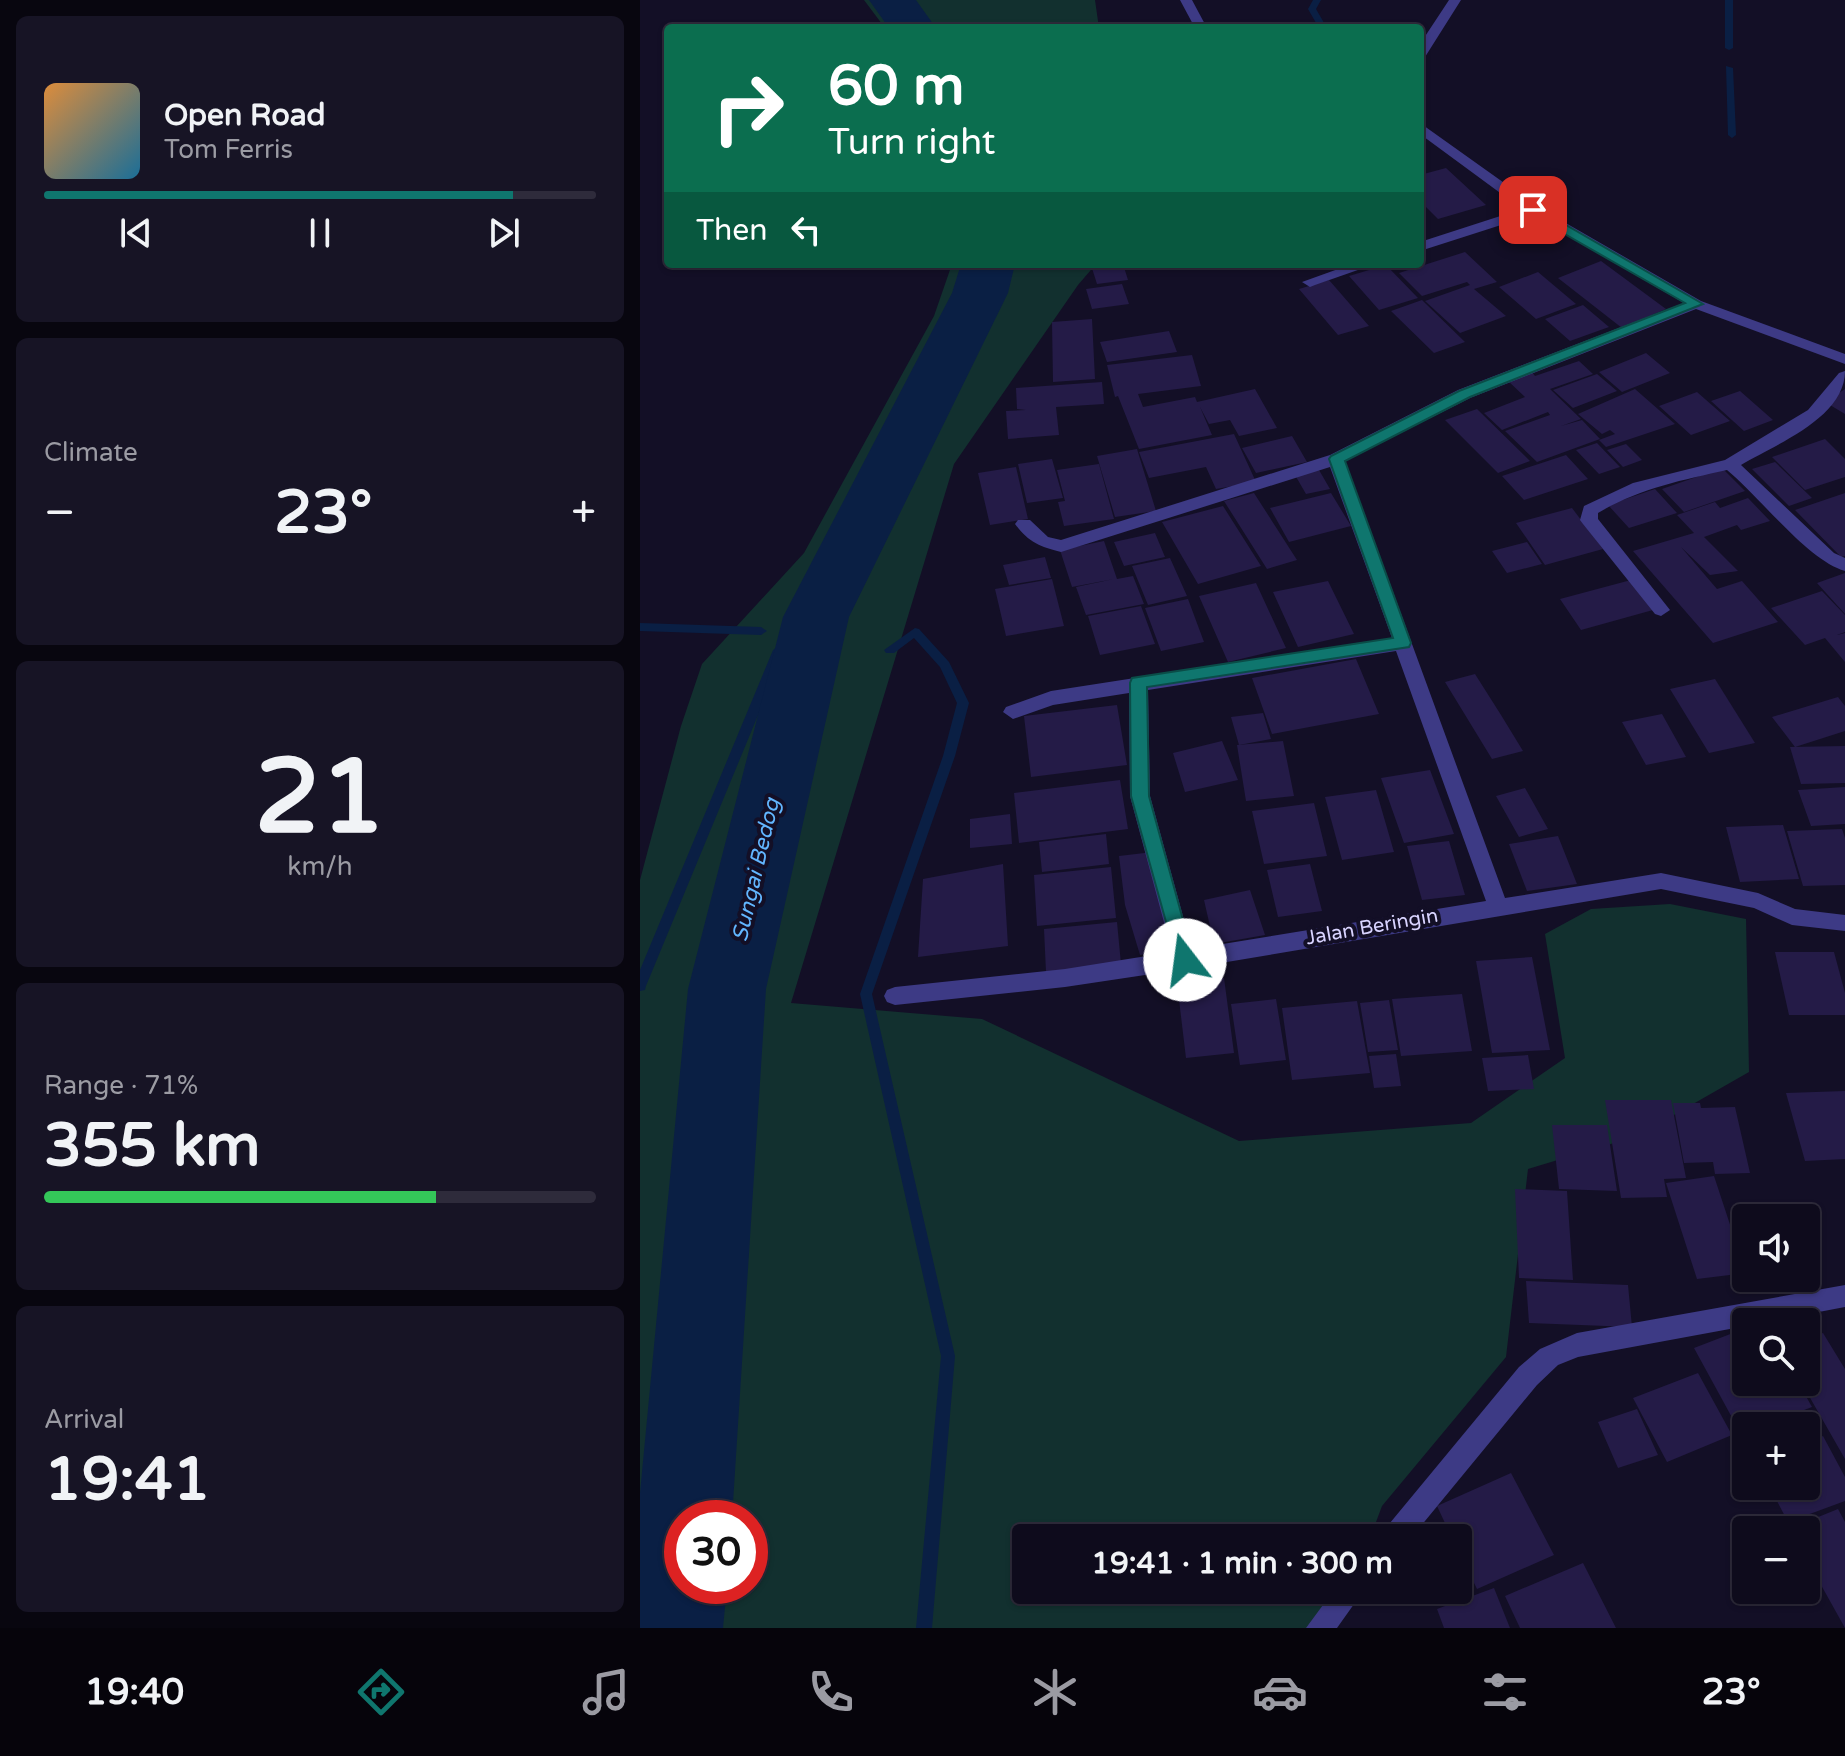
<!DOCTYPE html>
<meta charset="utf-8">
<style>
body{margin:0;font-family:"Varela Round",sans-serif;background:#171425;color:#f1f3f6;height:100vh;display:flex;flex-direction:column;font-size:30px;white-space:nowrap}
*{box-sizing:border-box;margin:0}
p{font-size:26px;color:#9b9ba3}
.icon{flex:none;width:44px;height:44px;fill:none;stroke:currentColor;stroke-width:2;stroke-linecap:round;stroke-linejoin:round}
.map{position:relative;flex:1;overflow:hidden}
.panel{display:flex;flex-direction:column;gap:16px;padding:16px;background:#08060f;width:640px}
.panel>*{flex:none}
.hud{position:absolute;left:24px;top:24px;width:760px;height:244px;border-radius:8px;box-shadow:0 2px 6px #0004,0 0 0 2px #2e2b3b;background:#0b6e4f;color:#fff;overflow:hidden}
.buttons{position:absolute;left:1092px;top:1204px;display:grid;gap:16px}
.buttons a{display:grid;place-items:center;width:88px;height:88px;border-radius:8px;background:#0e0b1c;box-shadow:0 2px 6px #0004,0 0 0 2px #2e2b3b;font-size:40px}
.speed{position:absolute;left:24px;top:1500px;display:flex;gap:16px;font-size:40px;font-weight:700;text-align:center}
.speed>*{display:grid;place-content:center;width:104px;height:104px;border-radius:50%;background:#0e0b1c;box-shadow:0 2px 6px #0004,0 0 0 2px #2e2b3b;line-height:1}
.speed .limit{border:12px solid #d22;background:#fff;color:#111}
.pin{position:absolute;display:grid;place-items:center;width:68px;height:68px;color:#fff;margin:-34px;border-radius:16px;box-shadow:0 4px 12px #0006}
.me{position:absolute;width:88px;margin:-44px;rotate:345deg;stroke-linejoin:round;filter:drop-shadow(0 0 6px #0008)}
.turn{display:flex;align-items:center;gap:28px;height:168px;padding:0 32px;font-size:36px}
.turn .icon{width:104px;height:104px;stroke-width:2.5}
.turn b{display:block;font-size:56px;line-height:68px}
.then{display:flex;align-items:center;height:76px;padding:0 32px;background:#0003;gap:16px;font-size:30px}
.big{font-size:60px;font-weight:700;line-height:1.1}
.panel .widget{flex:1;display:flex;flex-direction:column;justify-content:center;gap:12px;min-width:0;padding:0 28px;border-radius:12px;background:#171425}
.panel .dial{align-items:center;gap:0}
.dial b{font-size:104px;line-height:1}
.song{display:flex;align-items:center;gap:24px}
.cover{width:96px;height:96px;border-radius:12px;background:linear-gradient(135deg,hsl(30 70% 55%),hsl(200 70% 35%))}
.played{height:8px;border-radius:4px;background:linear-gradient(90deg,#0f766e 85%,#2e2b3b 85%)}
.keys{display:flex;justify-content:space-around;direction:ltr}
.heat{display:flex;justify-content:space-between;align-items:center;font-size:44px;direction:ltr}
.charge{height:12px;border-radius:6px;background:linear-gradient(90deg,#34c759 71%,#2e2b3b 0)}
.trip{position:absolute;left:372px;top:1524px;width:460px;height:80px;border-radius:8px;background:#0e0b1c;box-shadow:0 2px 6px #0004,0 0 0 2px #2e2b3b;font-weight:700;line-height:80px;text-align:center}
.menu{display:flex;height:128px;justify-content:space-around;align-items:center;background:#06040b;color:#9b9ba3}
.menu .icon{width:56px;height:56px}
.menu .selected{color:#0f766e}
.menu b{font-size:36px;color:#f1f3f6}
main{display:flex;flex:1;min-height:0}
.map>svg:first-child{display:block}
</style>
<main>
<section class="panel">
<div class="widget">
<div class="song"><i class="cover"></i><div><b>Open Road</b><p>Tom Ferris</p></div></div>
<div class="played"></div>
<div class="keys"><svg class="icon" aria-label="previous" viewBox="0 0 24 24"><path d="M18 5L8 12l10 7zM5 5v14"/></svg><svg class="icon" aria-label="pause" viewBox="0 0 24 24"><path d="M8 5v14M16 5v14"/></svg><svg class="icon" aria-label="next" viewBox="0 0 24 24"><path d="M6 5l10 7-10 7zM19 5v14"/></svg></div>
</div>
<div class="widget"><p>Climate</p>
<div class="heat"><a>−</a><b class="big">23°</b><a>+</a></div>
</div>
<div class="widget dial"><b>21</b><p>km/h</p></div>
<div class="widget"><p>Range · 71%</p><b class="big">355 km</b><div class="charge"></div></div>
<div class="widget"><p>Arrival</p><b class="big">19:41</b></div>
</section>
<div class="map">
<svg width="1205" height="1628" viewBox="0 0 1205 1628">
<rect width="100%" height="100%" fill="#130f26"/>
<path fill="#12302f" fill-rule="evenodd" d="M224,0H455L459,28H245Z
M312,264H456L438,285L314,464L151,1003L342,1019L599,1141L831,1123L925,1058L905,934L951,909L1030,904L1106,919L1109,1072L997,1136L888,1169L866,1357L742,1506L730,1538H386V1590H710L695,1628H0V880L41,726L62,664L164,553L294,316ZM42,1518H110V1586H42Z"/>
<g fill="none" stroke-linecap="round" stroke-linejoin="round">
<path fill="#0a1f44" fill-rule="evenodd" d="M673,0H681L676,9L687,28H679L668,9Z
M1085,0H1093V48L1089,50L1085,48Z
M1086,66L1093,68L1096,135L1092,138L1088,135Z
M0,623L121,627L127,631L121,635L0,631Z
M275,628L279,629L309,662L329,703L315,756L232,994L315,1356L292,1628H276L301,1356L220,994L303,756L317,703L300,667L274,638L254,653H246L244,650Z
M139,646L145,650L6,986L5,990L0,991V970L133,650Z"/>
<path fill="#0a1f44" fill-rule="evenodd" d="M229,0H276L296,28H249Z
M321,264H375L368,293L209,617L126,989L92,1518H42V1586H87L83,1628H0V1493L48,989L143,617L312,293Z"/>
</g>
<path fill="#241b47" d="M806,168L846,205L798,219L780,201V175Z
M825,252L857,282L834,289L866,316L820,333L785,301L830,285L827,282L782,296L759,273Z
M961,261L1026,309L982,328L918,278Z
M457,264H483L488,280L457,284L451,265Z
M746,265L778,298L739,310L709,276Z
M898,272L936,304L896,319L859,287Z
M689,280L729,326L698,335L659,289Z
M482,284L489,304L452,309L446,289Z
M782,300L784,302L825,342L794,353L751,311Z
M943,305L969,327L930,341L905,319Z
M452,319L455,379L413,382L412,322Z
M529,331L537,352L467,362L460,342Z
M1006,353L1030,373L982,392L959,372Z
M552,355L561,386L498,394L503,407L555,397L557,402L615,389L637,428L599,436L590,420L569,424L560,407L572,435L499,449L478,396L475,397L467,365Z
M939,361L953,374L910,389L941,419L921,426L942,420L960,439L897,462L865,431L910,415L908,412L862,430L844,413L885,397L867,380L891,371L895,376Z
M957,374L977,391L933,408L913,390Z
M462,382L464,404L416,407L419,435L368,439L366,411L386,410L377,409L376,388Z
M995,389L1035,424L966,447L959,440L975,434L970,430L962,434L938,414Z
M1205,389V414L1185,402Z
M1100,391L1133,420L1104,431L1071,401Z
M1057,392L1090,421L1051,435L1019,406Z
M837,409L890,461L858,473L805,420Z
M594,434L616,482L576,489L566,467L509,478L499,452Z
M652,436L667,462L616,473L602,448Z
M1185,439L1205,459V477L1165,490L1132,457Z
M957,443L980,467L959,474L936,450Z
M986,444L1002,460L983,467L967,450Z
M497,449L516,511L475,517L457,456Z
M926,455L948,479L884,500L862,476Z
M412,459L423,498L387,503L378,464Z
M1135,462L1172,498L1149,506L1112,469Z
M459,464L474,519L424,526L418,502L425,501L417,470Z
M376,467L388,519L350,525L338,473Z
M1082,468L1105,491L1044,512L1022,489Z
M679,470L690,489L666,494L655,475Z
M1015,489L1037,513L989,528L968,505Z
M614,493L657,560L627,569L584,501Z
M691,493L711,526L649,542L630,508Z
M1205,493V556L1201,557L1155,510Z
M1108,498L1130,521L1101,530L1097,525L1064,537L1098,571L1070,575L1041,547L1077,589L1102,581L1138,622L1073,643L993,551L1054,533L1037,515L1075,502L1080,508Z
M583,506L621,566L558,584L522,522Z
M932,508L963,549L905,565L876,523Z
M515,533L525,557L484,566L474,542Z
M464,541L477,579L493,576L504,604L446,615L436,587L474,579L432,587L420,550Z
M887,542L902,564L867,573L852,551Z
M405,557L411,578L369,585L363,565Z
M530,558L547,596L508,605L492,566Z
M1205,573V614L1177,583Z
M412,579L424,626L366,636L355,589Z
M991,580L1013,610L941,630L920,599Z
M688,581L714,634L658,647L633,592Z
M616,583L646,648L588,662L559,596Z
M1182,591L1205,615V632L1197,635L1205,633V662L1185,638L1165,645L1131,608Z
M548,599L564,642L521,651L505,608Z
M501,606L515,644L460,655L448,616Z
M716,659L739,714L632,734L612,678Z
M835,674L861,715L883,751L852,759L805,682Z
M1075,679L1115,743L1069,753L1030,689Z
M1198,697L1205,706V731L1155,747L1132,717Z
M477,705L487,765L391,777L384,716Z
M623,713L631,739L599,745L591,717Z
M1022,714L1046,757L1006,765L982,722Z
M582,741L598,780L545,792L533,753Z
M643,741L654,796L606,801L597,745Z
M1205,746V783L1161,784L1150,747Z
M790,770L814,834L764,843L741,778Z
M480,780L488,829L379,843L374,793Z
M1205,787V824L1171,826L1158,790Z
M885,788L908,829L879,837L856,796Z
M736,790L754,852L702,860L685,797Z
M674,803L687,856L624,864L612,811Z
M370,814L372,844L330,848V819Z
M1143,825L1159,879L1100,882L1086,827Z
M1202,829L1205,838V885L1163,886L1147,831Z
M466,834L469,864L402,872L399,842Z
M918,836L937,884L887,891L869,844Z
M809,841L825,895L782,900L767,846Z
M513,852L536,950L500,955L485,905L479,856Z
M363,864L368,946L278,957L283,879Z
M670,864L682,911L638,917L627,870Z
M471,867L476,918L397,926L394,875Z
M610,890L625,935L574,944L564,900Z
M477,922L481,964L406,972L404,929Z
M1135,952H1194L1205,993V1015H1149Z
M892,957L910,1050L852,1053L836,961Z
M584,978L594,1053L546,1058L537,983Z
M822,994L832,1051L761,1056L752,999Z
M636,999L646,1060L600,1065L591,1004Z
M749,1000L758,1050L728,1052L720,1003Z
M717,1001L730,1073L652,1080L642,1008Z
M756,1054L761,1086L734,1088L729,1056Z
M888,1055L894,1089L848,1091L842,1058Z
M1205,1091V1159L1165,1161L1146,1093Z
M965,1100H1031L1046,1178L1024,1179L1027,1197L981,1198Z
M1033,1103H1060L1061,1108L1095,1107L1110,1173L1075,1174L1073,1162L1044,1163Z
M912,1125H967L977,1191L919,1189Z
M1074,1176L1106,1273L1057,1279L1026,1183Z
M875,1189L927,1191L933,1280L879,1278Z
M886,1281L988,1285L992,1327L889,1323Z
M1106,1328V1382H1158L1172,1407L1122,1426H1106V1432L1101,1434L1054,1348Z
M1183,1333L1205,1369V1459L1161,1382H1166V1339Z
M1058,1373L1092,1435L1027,1462L993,1398Z
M997,1409L1018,1455L978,1468L958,1422Z
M1183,1436L1205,1477V1501L1148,1522L1129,1486H1166V1443Z
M871,1473L914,1555L837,1589L818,1550V1538H812L797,1506Z
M1198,1509L1205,1522V1628L1166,1558V1530H1146Z
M943,1563L976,1628H880L865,1596Z
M854,1588L870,1628H804L797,1609Z"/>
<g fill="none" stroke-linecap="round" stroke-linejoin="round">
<path fill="#3d3a85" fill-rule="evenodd" d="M540,0H552L567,28H555Z
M809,0H821L785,57L780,58V44Z
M780,123L898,207L1061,301L1205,354V364L1056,309L830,398L705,461L865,898L1021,873L1118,893L1155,909L1205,915V931L1152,925L1114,908L1021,889L545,969L425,987L255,1005L247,1002L244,996L247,990L255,987L425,969L532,952L490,796L489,693L413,705L373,719L363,712L366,707L411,691L752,638L690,467L421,552C400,547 388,542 375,524L378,520H390L408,537L421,540L690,455L818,390L1044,303L892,215L780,251V242L882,209L780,134ZM756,651L846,901L552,949L510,796L508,690Z
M712,264H735L675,285L670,287L662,282Z
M1205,371C1205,418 1136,444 1101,465L1194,553L1205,558V571C1168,561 1120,497 1087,470C1042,480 998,489 958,513V519L1030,610L1021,616L1015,614L943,524L940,520L944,506L993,483L1085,460L1168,410L1199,373Z
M1205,1285V1307L1126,1322H1106V1326L938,1357L918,1365L897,1385L771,1538H741L745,1529L879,1367L900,1349L937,1333Z
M694,1590H724L697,1628H666Z"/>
</g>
<path fill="#0f766e" stroke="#0a4d48" stroke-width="2" d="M893,206L1063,304L830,397L705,461L771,643L769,647L507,687L509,796L554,960L552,965H538L491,796L490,683L492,678L753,638L689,459L691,456L819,391L1045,303L888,213V207Z"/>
<g text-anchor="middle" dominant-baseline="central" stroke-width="8" stroke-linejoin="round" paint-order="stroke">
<g font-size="20" fill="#d9d4ff" stroke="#130f26">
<text transform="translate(732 927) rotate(-10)">Jalan Beringin</text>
</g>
<g font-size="22" font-style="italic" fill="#62b6ff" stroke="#130f26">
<text transform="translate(116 870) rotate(-77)">Sungai Bedog</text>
</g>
</g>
</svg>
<div class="buttons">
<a><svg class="icon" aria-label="sound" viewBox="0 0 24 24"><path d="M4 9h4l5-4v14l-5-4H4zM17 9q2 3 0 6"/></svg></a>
<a><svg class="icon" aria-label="search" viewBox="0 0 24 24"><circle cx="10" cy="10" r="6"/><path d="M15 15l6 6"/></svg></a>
<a>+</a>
<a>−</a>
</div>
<div class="speed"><div class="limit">30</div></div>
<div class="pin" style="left:893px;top:210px;background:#d93025"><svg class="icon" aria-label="arrive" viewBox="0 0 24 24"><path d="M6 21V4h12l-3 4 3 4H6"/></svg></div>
<svg class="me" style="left:545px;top:960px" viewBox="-20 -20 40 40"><circle r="19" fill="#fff"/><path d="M0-13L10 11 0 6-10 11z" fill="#0f766e"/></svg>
<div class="trip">19:41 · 1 min · 300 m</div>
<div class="hud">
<div class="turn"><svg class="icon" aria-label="right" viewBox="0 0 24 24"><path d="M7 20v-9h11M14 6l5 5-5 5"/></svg><div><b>60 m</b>Turn right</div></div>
<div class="then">Then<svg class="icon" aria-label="left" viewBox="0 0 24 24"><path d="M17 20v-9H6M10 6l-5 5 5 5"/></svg></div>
</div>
</div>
</main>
<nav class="menu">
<b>19:40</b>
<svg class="icon selected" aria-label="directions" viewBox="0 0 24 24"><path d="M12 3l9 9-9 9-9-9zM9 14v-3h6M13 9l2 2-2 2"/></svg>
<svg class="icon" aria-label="music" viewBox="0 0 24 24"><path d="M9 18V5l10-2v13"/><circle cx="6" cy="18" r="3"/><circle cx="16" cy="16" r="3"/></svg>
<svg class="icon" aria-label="phone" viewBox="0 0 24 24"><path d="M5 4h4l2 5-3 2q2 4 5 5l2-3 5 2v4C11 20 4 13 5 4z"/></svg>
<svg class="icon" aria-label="climate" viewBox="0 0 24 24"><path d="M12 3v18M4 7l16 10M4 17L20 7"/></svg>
<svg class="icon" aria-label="car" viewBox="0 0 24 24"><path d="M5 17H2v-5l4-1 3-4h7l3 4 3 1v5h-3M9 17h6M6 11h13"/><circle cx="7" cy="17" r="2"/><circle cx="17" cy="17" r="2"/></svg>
<svg class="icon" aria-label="filters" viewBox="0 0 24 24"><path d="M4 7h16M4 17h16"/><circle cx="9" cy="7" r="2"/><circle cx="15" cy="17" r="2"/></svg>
<b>23°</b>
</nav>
